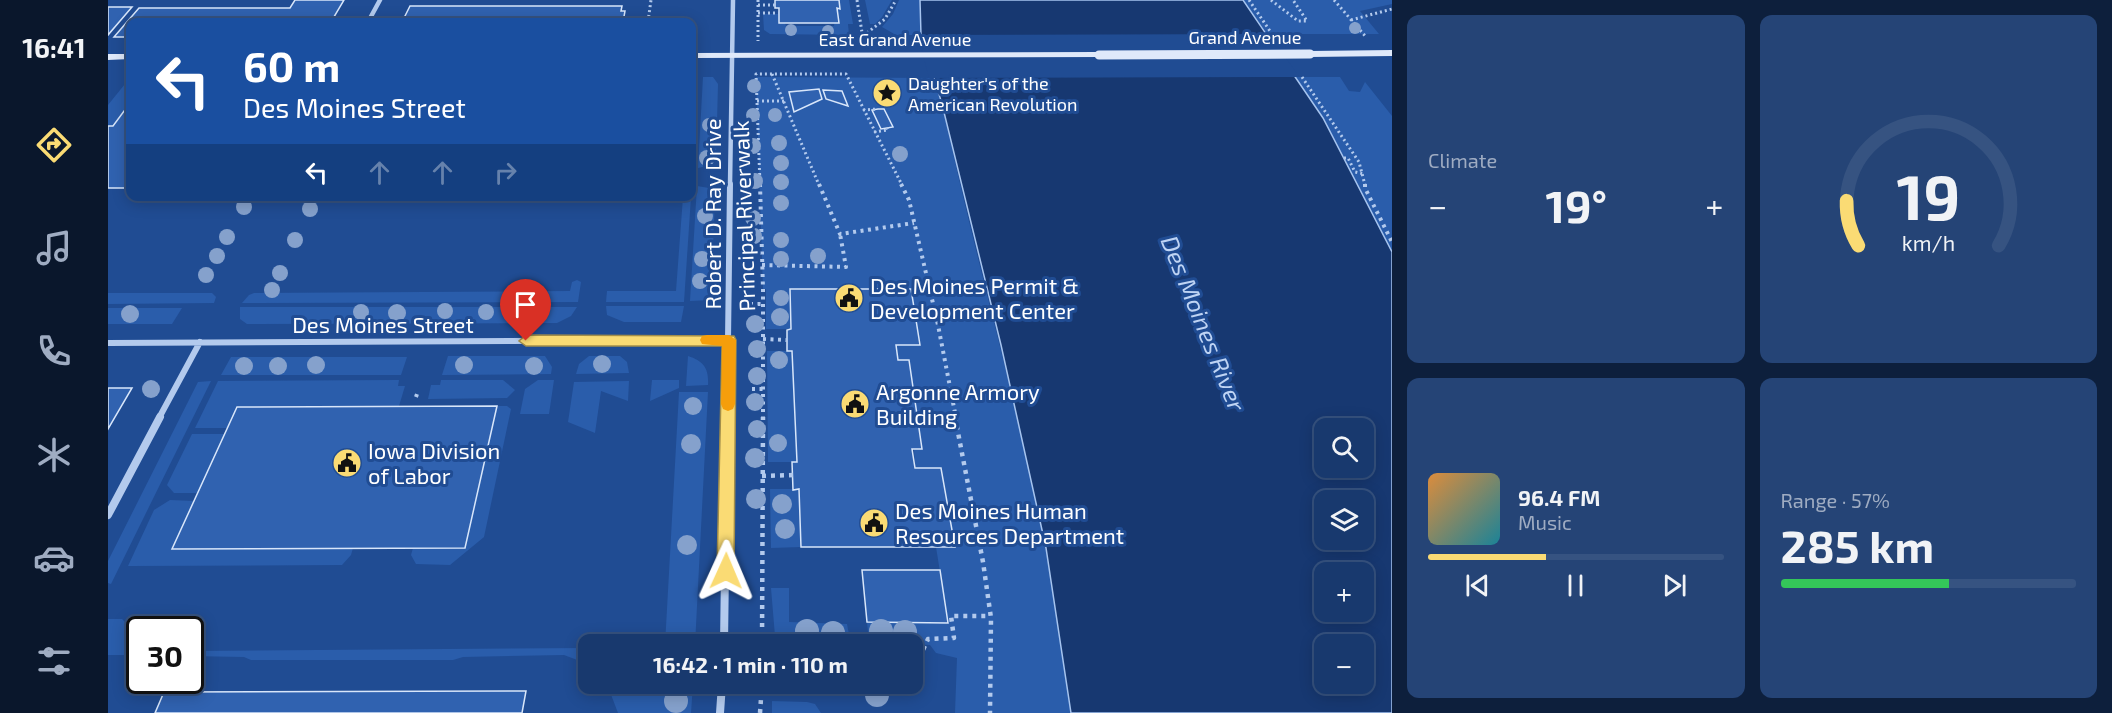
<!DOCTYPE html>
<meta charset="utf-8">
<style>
body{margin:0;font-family:"Exo 2",sans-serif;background:#254476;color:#f1f3f6;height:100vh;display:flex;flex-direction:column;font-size:22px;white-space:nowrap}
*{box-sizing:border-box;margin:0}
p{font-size:20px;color:#9facc2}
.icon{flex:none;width:33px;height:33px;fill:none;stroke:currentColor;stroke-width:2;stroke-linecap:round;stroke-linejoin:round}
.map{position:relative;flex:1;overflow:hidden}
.side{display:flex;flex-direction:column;gap:15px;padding:15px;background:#0d1f3c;width:720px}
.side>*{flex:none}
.top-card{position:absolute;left:18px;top:18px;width:570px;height:183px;border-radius:12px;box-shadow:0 3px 15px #0003,0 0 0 2px #365381;background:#1a4fa0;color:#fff;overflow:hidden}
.controls{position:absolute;left:1206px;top:418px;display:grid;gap:12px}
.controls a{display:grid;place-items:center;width:60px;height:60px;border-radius:12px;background:#18396e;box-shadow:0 3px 15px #0003,0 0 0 2px #365381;font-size:30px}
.speed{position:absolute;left:18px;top:616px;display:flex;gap:12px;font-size:30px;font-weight:700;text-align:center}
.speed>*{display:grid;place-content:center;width:78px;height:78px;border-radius:50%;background:#18396e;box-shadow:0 3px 15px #0003,0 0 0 2px #365381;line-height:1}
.speed .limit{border:3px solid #111;border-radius:9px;background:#fff;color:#111}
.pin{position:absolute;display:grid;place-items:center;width:51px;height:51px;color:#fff;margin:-62px -26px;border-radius:50% 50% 50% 0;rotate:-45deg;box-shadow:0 0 6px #0007}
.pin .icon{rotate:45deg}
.me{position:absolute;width:66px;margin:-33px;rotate:1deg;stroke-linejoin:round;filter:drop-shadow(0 0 4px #0008)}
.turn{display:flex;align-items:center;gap:21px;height:126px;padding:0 18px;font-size:27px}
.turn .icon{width:78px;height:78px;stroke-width:2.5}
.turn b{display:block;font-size:42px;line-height:51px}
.lanes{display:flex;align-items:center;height:57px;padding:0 18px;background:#0003;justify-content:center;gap:30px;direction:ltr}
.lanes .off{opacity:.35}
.big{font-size:45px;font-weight:700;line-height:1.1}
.side .widget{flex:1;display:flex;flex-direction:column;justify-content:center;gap:9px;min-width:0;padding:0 21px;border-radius:12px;background:#254476}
.side .dial{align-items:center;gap:0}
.dial svg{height:156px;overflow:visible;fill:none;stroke:#365381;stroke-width:7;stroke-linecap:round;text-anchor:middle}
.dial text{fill:#f1f3f6;stroke:none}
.song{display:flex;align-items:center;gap:18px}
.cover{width:72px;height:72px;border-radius:9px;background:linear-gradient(135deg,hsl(30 70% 55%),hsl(190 70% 35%))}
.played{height:6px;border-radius:3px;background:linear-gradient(90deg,#fadb74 40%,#365381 40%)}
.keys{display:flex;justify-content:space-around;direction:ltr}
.heat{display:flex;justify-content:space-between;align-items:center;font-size:33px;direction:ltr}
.charge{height:9px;border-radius:4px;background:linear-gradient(90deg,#34c759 57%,#365381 0)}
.side .tiles{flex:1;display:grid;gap:15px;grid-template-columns:repeat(2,1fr)}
.trip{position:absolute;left:470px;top:634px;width:345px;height:60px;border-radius:12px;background:#18396e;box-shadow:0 3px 15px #0003,0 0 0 2px #365381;font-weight:700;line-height:60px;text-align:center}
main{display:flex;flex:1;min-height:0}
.tab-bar{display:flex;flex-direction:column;width:108px;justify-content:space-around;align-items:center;background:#0a172c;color:#9facc2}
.tab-bar .icon{width:42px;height:42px}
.tab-bar .on{color:#fadb74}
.tab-bar b{font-size:27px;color:#f1f3f6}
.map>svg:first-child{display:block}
</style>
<main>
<nav class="tab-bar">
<b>16:41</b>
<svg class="icon on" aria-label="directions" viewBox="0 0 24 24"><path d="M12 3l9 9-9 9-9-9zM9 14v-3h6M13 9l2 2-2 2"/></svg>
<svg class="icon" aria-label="music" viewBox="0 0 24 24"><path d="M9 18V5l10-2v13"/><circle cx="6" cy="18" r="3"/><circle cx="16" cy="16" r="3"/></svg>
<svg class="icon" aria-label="phone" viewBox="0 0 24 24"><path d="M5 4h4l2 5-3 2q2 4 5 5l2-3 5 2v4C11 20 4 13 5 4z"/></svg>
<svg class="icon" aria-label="climate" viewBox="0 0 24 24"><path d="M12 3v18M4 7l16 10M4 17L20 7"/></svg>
<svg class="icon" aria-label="car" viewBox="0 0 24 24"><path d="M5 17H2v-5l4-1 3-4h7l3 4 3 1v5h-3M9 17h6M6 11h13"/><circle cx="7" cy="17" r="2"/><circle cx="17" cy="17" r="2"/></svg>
<svg class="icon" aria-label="filters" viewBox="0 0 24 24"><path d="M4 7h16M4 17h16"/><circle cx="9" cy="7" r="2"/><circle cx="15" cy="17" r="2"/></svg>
</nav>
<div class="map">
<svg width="1284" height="713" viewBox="0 0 1284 713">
<rect width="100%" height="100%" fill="#204c93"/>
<path fill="#2a5dab" d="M731,0H741L745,24H740L741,35L662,34L656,30L655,14H671L672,23H677L678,26H726L729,8H731Z
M757,0H784L774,17L767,24H762Z
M791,0H812L813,35H788L774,27L785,14Z
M1135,0H1284V4L1252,11L1271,34H1159Z
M595,77H605L610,84L608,160L603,165L590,168Z
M648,77L824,78L834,104C845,153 856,202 868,250C906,403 946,556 963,713H847L849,658L828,653L822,645L761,642L759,622H840L828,547L847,546L834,469L807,468L801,360H790L788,345H812L803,289H682L683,329H658V289H655Z
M1187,77H1232L1241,91L1252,92L1257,82L1284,116V252L1215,118Z
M21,79L22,103L5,126H0V105Z
M589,186L601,188L607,196L603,300L582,301Z
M575,197H583L576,302H498L499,291H568Z
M469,280L473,282L470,302L134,303L141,295L146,293L462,291L464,282Z
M0,293H104L108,297L106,303L0,304Z
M498,306H576L573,322H516L499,315Z
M132,307H469L463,316L449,323L139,324L132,319Z
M0,308H74L64,324H0Z
M659,351H684L689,462H660Z
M340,356H437L444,367L443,374L334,375Z
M481,356H512L519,362L521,373L468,374L471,364Z
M580,356C596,361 601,369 600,385L578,386Z
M123,357H299L293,375H113Z
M291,380L290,386H297L291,406L129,407L120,428H87L110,381Z
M333,380H395L407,390L399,398L320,399L323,385H332Z
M430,380H446L441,414H412L417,389Z
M544,380H571V388L542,401Z
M103,381L3,584L0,583V561L90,382Z
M521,381L520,401L493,391L487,433L460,422L466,382Z
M571,392H600L587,645H557Z
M389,406H399L403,409L376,537L342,565L308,564L303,555L305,548Z
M84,434H117L90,493H66L59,485Z
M662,489H691L693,547L663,548Z
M62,500L86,501L245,548L243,555L234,565L20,566L46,510Z
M663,588H681V622L739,624L742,640L667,636Z
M0,619H14L17,622L18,651H31V655H0Z
M480,648V664L456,655L355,657L345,660H143L136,657L82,656L83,651Z
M499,684H585L583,713H510Z
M664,701L699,702L707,704L713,713H664Z"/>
<path fill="#173871" stroke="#a6c4ef" stroke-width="1.5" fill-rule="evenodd" d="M812,0H1135L1215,118L1284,252V713H963L938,548L893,345L834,104L813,35ZM1216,429H1256V468H1216ZM1216,501H1256V540H1216ZM1216,573H1256V612H1216ZM1216,645H1256V684H1216Z"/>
<path fill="#204c93" d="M1162,34L1191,77L821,78L810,35Z"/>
<path fill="#3062b0" stroke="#d8e6fa" stroke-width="1.5" d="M187,0H236L223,22H22V37H6L31,8H182Z
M667,0H731L732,9L729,8L731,23H671V8H667Z
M302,6H514L513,11H517L515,22H294Z
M0,7H24L0,35Z
M711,89L714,99L686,112L681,92Z
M715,90L734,91L740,106L718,99Z
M22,103V188H0V126H5Z
M770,109H776L785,127L773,129L764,110Z
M682,289H803L812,345H788L790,360H801L814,449H804L807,468H833L847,547H693L691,489L685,490L684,462H689L684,351H679V330L683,329Z
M0,388H24L0,429Z
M389,406L357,548L64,549L129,407Z
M754,570H832L840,623L759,622Z
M418,691L414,713H47L56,692Z"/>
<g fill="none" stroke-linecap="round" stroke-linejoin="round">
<path stroke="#b3caed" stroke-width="3" stroke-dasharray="2 3" stroke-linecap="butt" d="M650,0V41
M749,0L755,39H753
M1141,0L1164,34
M1163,0L1190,21H1199L1185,0
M1226,0L1258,37
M650,5H667
M650,13H671
M1243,20L1284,9
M540,22L543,0
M755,36L777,19L788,0
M664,74L711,185
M1194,77L1251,162L1257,185
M649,101H677
M755,110L770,109
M766,132L780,130L779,128
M1236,158H1240L1247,172L1256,174
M652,185L648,74H738L794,185"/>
<path stroke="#b3caed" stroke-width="4" stroke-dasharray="3 4.5" stroke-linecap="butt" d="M652,184L655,289V418
M711,184L732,234L806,223
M793,184L801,200L830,325L848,418
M1257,184V188L1284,242
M654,265L738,267L732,234
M642,304H655
M655,339L679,340
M644,389H655
M308,397L310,391"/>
<path stroke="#b3caed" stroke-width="4.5" stroke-dasharray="4 5" stroke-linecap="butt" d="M847,417L875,562L883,618L882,713
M654,476L685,475
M654,645L655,417
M804,674L820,639L846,638L843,616H882
M652,713L654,684"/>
<path stroke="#b3caed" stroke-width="4.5" d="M260,22L272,0
M622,185L625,0"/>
<path stroke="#b3caed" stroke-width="6" d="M0,343L621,340
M51,418L92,342
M619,418L622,184"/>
<path stroke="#b3caed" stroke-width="8" d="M0,515L52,417
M616,645L619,417
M612,713L614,684"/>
<path fill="#dfe9fa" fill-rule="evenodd" d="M1284,50V56L1202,57L1198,54L1202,51Z
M991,52L994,53V57L584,58V53Z
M0,54H22V59L0,60Z"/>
<path stroke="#dfe9fa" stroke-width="9" d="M991,55L1202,54"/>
</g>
<g fill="#85a1cc">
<circle cx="1247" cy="28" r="6"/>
<circle cx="683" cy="30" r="6"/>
<circle cx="720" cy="31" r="6"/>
<circle cx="646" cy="86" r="7"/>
<circle cx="645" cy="115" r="7"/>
<circle cx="667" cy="115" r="7"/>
<circle cx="601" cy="125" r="7"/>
<circle cx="671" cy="143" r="8"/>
<circle cx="645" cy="146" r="8"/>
<circle cx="792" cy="154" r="8"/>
<circle cx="599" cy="158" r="8"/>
<circle cx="673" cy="163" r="8"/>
<circle cx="647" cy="181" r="8"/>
<circle cx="673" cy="182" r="8"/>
<circle cx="673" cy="203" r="8"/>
<circle cx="136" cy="207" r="8"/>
<circle cx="202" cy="209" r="8"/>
<circle cx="597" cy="216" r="8"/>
<circle cx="645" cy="218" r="8"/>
<circle cx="646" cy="236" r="8"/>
<circle cx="119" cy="237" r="8"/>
<circle cx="187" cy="240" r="8"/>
<circle cx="673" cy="240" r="8"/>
<circle cx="109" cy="256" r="8"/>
<circle cx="710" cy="256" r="8"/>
<circle cx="594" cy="259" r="8"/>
<circle cx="673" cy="259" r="8"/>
<circle cx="172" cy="273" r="8"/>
<circle cx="98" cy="275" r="8"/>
<circle cx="592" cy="281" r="8"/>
<circle cx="164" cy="290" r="8"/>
<circle cx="673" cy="298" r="8"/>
<circle cx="337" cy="311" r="8"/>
<circle cx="429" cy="311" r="8"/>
<circle cx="253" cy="312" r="8"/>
<circle cx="378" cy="312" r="8"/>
<circle cx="289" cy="313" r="9"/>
<circle cx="22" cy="314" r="9"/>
<circle cx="672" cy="317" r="9"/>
<circle cx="647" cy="324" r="9"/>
<circle cx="649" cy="349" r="9"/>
<circle cx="671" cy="360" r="9"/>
<circle cx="494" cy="364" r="9"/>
<circle cx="208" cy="365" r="9"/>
<circle cx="356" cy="365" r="9"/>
<circle cx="136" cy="366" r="9"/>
<circle cx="170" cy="366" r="9"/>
<circle cx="426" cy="366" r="9"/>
<circle cx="649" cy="376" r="9"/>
<circle cx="43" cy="389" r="9"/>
<circle cx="647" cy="402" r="9"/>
<circle cx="585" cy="406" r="9"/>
<circle cx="649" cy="429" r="9"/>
<circle cx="583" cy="444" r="10"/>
<circle cx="670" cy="443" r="9"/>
<circle cx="647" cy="458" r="10"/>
<circle cx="648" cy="499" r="10"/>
<circle cx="674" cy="504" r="10"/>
<circle cx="677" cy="529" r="10"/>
<circle cx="579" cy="545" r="10"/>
<circle cx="699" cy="631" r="12"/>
<circle cx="773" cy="631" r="12"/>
<circle cx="797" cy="632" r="12"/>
<circle cx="725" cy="633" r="12"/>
<circle cx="769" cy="695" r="12"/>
<circle cx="568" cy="701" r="12"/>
</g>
<path fill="#fadb74" stroke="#a28e4b" stroke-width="1.5" d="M418,335L626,336L628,340L626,571L623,577L618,579L612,577L609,571L614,346H418L411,341Z"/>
<path fill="#f59e0b" d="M599,335H621L628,340L627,404L625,409L620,411L615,409L613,404L614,346L594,344L592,340L594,336Z"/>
<defs>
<g id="sight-disc" transform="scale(1.5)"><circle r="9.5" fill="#fadb74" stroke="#204c93"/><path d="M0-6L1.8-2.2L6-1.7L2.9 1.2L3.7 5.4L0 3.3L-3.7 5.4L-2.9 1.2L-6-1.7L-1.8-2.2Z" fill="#111"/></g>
<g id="civic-disc" transform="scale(1.5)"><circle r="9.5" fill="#fadb74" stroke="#204c93"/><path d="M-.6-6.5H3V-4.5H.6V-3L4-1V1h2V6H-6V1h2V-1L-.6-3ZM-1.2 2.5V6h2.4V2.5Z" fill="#111"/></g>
</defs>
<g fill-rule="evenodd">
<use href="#sight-disc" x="779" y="93"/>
<use href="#civic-disc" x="741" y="298"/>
<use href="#civic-disc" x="747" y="404"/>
<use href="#civic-disc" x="239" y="463"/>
<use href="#civic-disc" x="766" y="523"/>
</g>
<g text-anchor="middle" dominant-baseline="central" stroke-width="6" stroke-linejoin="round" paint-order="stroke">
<g font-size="18" fill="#fff" stroke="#204c93">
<text x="1137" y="37">Grand Avenue</text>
<text x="787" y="39">East Grand Avenue</text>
</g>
<g font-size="18" fill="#fff" stroke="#204c93" text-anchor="start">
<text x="800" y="83">Daughter's of the<tspan x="800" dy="21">American Revolution</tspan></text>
</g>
<g font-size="22" fill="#fff" stroke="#204c93">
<text transform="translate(604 214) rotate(-90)">Robert D. Ray Drive</text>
<text transform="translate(635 216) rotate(-92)">Principal Riverwalk</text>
<text x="275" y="324">Des Moines Street</text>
</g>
<g font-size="22" fill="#fff" stroke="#204c93" text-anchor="start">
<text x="762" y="285">Des Moines Permit &amp;<tspan x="762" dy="25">Development Center</tspan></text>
<text x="768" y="391">Argonne Armory<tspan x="768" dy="25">Building</tspan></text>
<text x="260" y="450">Iowa Division<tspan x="260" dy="25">of Labor</tspan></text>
<text x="787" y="510">Des Moines Human<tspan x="787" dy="25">Resources Department</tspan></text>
</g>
<g font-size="24" font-style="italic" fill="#bfd4f4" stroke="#204c93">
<text transform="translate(1096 323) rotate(68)">Des Moines River</text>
</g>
</g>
</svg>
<div class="controls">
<a><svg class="icon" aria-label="search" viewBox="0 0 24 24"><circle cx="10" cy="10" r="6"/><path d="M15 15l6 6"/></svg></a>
<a><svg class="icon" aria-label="layers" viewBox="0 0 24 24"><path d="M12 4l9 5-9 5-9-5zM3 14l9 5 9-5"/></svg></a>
<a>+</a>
<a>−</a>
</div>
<div class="speed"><div class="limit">30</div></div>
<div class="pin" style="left:418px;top:341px;background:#d93025"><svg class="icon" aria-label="arrive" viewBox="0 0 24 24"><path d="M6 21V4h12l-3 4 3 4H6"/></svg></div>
<svg class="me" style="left:618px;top:571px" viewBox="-20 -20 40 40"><path d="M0-17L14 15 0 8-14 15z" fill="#fadb74" stroke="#fff" stroke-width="4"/></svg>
<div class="trip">16:42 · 1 min · 110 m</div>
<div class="top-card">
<div class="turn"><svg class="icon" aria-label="left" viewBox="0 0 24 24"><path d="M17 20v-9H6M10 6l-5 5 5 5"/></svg><div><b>60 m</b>Des Moines Street</div></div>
<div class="lanes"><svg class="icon" aria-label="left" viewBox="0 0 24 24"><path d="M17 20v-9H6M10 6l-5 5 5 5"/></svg><svg class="icon off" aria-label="ahead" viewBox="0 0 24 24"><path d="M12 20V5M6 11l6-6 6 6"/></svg><svg class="icon off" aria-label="ahead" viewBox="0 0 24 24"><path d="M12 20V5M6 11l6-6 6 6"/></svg><svg class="icon off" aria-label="right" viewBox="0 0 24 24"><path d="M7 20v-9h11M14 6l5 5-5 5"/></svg></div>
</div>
</div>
<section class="side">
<div class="tiles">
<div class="widget"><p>Climate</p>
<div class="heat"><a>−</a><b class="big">19°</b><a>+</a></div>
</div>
<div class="widget dial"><svg viewBox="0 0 100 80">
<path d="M14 69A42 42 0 1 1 86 69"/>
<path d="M14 69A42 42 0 0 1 8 46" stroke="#fadb74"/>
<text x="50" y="56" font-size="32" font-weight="700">19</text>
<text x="50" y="72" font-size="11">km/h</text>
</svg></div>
<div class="widget">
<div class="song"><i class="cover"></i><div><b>96.4 FM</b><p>Music</p></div></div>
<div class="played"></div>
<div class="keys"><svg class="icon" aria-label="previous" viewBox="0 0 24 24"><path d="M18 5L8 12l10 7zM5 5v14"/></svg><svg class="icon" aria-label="pause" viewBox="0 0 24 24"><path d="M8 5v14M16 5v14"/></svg><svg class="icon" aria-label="next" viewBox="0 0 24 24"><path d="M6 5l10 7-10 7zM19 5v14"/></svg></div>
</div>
<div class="widget"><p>Range · 57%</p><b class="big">285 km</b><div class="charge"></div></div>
</div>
</section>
</main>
